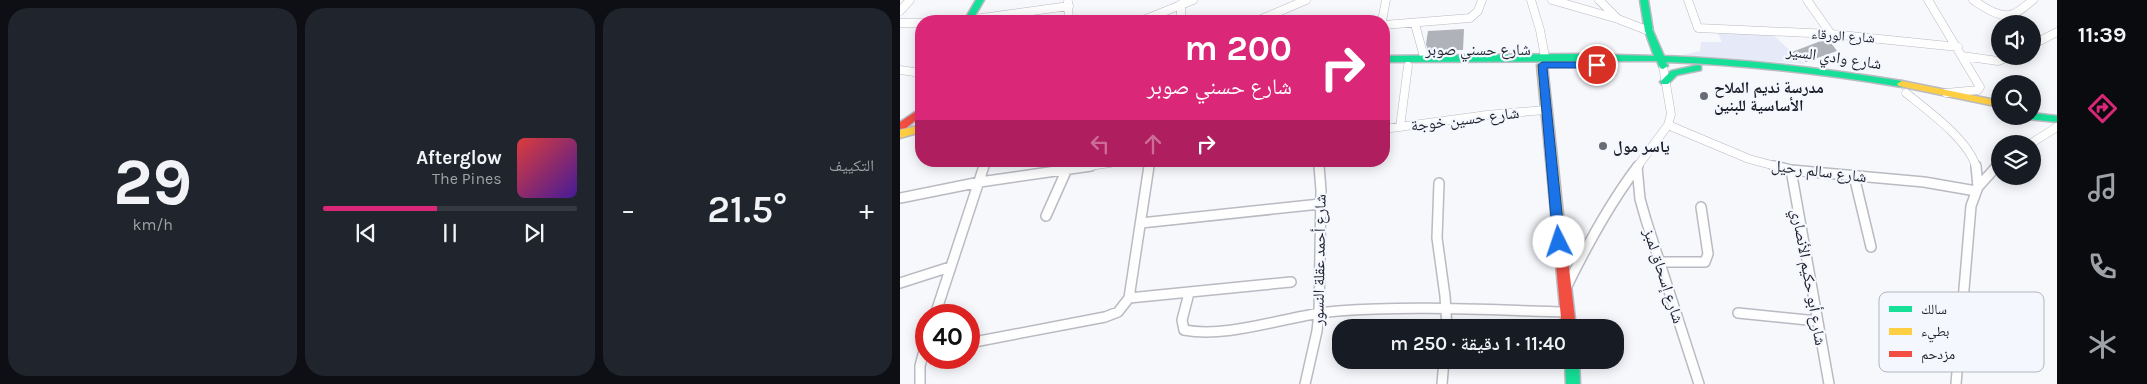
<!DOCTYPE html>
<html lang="ar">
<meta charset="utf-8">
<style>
body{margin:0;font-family:Karla,"Noto Naskh Arabic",sans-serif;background:#20242c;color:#f1f3f6;direction:rtl;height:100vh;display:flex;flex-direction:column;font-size:19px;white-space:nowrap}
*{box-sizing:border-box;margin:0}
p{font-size:16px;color:#9ea1a6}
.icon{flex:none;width:28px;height:28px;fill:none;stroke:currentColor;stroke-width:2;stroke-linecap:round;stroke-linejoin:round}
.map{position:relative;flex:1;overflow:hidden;direction:ltr}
.drawer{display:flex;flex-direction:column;gap:8px;padding:8px;background:#0d0f14;width:900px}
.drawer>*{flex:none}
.top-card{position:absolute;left:15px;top:15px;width:475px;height:152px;border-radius:20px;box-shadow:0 2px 12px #0003;direction:rtl;background:#db2777;color:#fff;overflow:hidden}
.tools{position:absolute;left:1091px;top:15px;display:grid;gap:10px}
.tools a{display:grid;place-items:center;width:50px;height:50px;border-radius:50%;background:#171b24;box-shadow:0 2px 12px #0003;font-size:25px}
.speed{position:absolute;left:15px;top:304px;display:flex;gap:10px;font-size:25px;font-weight:700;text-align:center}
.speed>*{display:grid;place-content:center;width:65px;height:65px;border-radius:50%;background:#171b24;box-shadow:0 2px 12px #0003;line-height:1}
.speed .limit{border:8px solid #d22;background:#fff;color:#111}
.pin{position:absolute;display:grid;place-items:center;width:42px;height:42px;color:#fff;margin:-21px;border:2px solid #fff;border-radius:50%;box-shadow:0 1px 5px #0007}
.me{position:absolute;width:55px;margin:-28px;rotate:356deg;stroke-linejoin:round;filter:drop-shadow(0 0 4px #0008)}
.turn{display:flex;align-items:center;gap:18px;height:105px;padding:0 15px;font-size:22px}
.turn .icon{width:65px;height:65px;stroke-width:2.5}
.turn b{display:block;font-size:35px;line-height:42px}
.lanes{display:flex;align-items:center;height:48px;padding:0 15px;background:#0003;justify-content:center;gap:25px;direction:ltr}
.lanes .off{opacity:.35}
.big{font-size:38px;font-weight:600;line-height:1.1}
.drawer .card{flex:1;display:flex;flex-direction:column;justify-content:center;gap:8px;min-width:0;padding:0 18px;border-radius:20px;background:#20242c}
.drawer .dial{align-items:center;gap:0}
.dial b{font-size:65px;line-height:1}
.song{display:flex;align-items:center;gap:15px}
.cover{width:60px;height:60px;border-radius:8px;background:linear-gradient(135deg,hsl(0 70% 55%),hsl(260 70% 35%))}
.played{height:5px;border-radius:2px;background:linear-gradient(90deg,#db2777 45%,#363941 45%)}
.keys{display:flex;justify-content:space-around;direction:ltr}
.heat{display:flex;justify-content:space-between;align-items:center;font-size:28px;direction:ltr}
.drawer .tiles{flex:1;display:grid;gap:8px;grid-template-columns:repeat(3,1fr)}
.trip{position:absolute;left:432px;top:319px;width:292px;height:50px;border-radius:20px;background:#171b24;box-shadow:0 2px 12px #0003;font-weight:600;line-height:50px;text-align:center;direction:rtl}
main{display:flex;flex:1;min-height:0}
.tab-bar{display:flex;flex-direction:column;width:90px;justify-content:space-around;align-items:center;background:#090b0e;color:#9ea1a6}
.tab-bar .icon{width:35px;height:35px}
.tab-bar .selected{color:#db2777}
.tab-bar b{font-size:22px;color:#f1f3f6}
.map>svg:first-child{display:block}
</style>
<main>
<nav class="tab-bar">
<b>11:39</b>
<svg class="icon selected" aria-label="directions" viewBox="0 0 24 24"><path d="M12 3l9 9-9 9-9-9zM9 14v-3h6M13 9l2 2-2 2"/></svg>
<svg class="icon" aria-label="music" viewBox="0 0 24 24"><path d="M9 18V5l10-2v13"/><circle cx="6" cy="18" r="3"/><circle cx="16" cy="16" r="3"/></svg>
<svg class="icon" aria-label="phone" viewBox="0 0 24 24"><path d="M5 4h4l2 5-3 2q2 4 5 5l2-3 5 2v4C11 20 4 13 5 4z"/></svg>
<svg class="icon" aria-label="climate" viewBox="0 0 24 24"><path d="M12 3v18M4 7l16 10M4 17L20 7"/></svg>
</nav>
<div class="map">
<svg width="1157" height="384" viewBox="0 0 1157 384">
<rect width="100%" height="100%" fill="#f7f8fc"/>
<path fill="#e6e9f8" d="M818,33L873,35L905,64L783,55L800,51L801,42H822Z"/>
<path fill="#b0b2b9" d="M564,29L563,50H528L526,44L528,31Z
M926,39L929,40L937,51L906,62L892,52Z"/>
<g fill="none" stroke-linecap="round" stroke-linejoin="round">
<g stroke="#b9bac2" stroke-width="9">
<path id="street-far1" d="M631,0L640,30L645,57
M652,0L718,19L749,31
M699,0L718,19
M788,0L798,28L931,34L1058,47
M907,0L931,34
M1028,0L1080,87L1078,90L1046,93
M1073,0C1084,7 1100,19 1113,14C1121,11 1127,4 1133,0
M168,2L169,21
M281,4V21
M0,11L10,0
M60,21L169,6
M241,21L293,0
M357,21L406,0
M482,21L486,0
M0,23H21
M515,24L524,57
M484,25L570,18L578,11L582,0
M1132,45L1157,32
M1062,56L1098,61L1112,56
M0,70L21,73
M1006,93C1027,110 1069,140 1076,167
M768,125L849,159L879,167
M500,127L508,66
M484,129L587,115L645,110
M1130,144L1157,127
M417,161L419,167
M84,167L86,161
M183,167L223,161
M249,167L250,161
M737,167L768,125L771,114L763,66
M1096,167L1100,162"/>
</g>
<g stroke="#b9bac2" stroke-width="12">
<path id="street" d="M874,166L891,170L1024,182L1076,191
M1076,166L1078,187
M737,167L740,199L746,220L799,384
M891,170L929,384
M954,176L971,247
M539,183L537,238L545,296L547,328
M0,198L80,182L191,166
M146,216L167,169
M241,223L420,204
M759,262H805L808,254L801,207
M0,283L50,267
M666,288C687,245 709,204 738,166
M289,293L282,320L284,330C331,339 391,314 438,311C514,305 591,310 667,312
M229,298L391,282
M838,313L917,321
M35,315L84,166
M69,343L205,317L218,312L229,298L249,166
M20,384V366L26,343
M405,384L417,331L419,313L421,190L419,166
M542,384L544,360
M1056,384L1071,206L1078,187L1097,166"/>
</g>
<g stroke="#b9bac2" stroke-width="3">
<path id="fast" d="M76,0H84L72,21H64Z
M740,0H748L753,31L764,56C844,59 923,68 1002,81L1007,84L1002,87C924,74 846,65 766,62L768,66L763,69L760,68L757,61H744L484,62V56L679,54L754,56L745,31Z
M798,65L801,66V70L777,75L768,84H762L760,82L771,71Z
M1132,113L1157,116V122L1128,119L1123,116H1132Z
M665,360H679L680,384H666Z"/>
</g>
<g stroke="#b9bac2" stroke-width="3">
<path id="slow" d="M642,62L647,65L665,233L663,236H655L653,233L637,65Z
M1002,81L1100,101V107L999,86L997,84Z
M21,125V132L0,138V130Z"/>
</g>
<g stroke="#b9bac2" stroke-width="3">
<path id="jam" d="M21,108V116L6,128L0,129V122Z
M659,228L663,230L665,233L676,328H662L653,233L655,230Z"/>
</g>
<use href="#street-far1" stroke="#fefeff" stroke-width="8"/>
<use href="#street" stroke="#fefeff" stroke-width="9"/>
<use href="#fast" fill="#16e098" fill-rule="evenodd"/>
<use href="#slow" fill="#ffcf43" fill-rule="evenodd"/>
<use href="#jam" fill="#f24e42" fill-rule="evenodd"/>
</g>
<path fill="#1a73e8" stroke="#114b97" d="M642,62H697L701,65L697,68H647L665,242L663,245H655L653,242L638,65Z"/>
<g fill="#696b74" stroke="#f5f7fe" stroke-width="2">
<circle cx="804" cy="96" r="5"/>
<circle cx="703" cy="146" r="5"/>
</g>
<g text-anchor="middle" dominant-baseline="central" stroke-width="4.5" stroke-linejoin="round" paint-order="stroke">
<g font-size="14" fill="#1d1f2b" stroke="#f5f7fe">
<text transform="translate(943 36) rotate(4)">شارع الورقاء</text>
</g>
<g font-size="16" fill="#1d1f2b" stroke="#f5f7fe">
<text x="578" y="49">شارع حسني صوبر</text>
<text transform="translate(934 57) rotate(8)">شارع وادي السير</text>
<text transform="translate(565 119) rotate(-7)">شارع حسين خوجة</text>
<text transform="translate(919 171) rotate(7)">شارع سالم رحيل</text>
<text transform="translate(419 260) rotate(-89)">شارع أحمد عقلة النسور</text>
<text transform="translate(764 276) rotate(72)">شارع إسحاق لمبز</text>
<text transform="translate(909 277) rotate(80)">شارع أبو حكيم الأنصاري</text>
</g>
<g font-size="16" font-weight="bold" fill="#1d1f2b" stroke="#f5f7fe" text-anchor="start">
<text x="814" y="87">مدرسة نديم الملاح<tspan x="814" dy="18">الأساسية للبنين</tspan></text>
<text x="713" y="146">ياسر مول</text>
</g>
</g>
<rect x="979" y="292" width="165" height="80" rx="8" fill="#f5f7fe" stroke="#b4b6bf" stroke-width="1"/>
<rect x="989" y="306" width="23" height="6" fill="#16e098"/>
<rect x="989" y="328" width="23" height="7" fill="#ffcf43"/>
<rect x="989" y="351" width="23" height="6" fill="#f24e42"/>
<g font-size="14" fill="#1d1f2b">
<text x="1021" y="314">سالك</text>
<text x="1021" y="336">بطيء</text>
<text x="1021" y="359">مزدحم</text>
</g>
</svg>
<div class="tools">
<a><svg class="icon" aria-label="sound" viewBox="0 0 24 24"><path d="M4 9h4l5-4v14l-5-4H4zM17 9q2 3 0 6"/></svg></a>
<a><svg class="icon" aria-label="search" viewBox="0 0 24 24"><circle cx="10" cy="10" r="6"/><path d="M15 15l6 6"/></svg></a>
<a><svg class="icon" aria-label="layers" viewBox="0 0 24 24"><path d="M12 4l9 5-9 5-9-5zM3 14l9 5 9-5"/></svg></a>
</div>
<div class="speed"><div class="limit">40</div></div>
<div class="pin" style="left:697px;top:65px;background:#d93025"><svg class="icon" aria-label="arrive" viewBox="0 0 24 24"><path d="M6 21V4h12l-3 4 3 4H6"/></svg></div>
<svg class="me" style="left:659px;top:242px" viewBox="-20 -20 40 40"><circle r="19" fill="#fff"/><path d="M0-13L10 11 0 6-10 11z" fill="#1a73e8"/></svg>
<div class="trip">11:40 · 1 دقيقة · 250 m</div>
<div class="top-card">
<div class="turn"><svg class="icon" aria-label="right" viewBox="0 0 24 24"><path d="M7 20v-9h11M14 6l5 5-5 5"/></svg><div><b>200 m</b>شارع حسني صوبر</div></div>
<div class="lanes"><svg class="icon off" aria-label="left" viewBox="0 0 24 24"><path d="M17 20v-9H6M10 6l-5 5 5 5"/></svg><svg class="icon off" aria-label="ahead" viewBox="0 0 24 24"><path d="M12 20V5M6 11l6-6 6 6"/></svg><svg class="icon" aria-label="right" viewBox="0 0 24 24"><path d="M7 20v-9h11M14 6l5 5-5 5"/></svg></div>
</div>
</div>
<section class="drawer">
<div class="tiles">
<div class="card"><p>التكييف</p>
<div class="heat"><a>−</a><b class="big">21.5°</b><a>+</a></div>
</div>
<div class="card">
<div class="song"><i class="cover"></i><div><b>Afterglow</b><p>The Pines</p></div></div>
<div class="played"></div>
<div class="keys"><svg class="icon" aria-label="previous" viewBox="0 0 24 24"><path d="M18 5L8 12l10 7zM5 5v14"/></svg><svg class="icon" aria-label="pause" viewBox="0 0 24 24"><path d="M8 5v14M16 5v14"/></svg><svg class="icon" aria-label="next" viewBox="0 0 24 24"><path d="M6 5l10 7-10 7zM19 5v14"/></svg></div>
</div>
<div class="card dial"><b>29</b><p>km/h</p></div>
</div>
</section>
</main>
